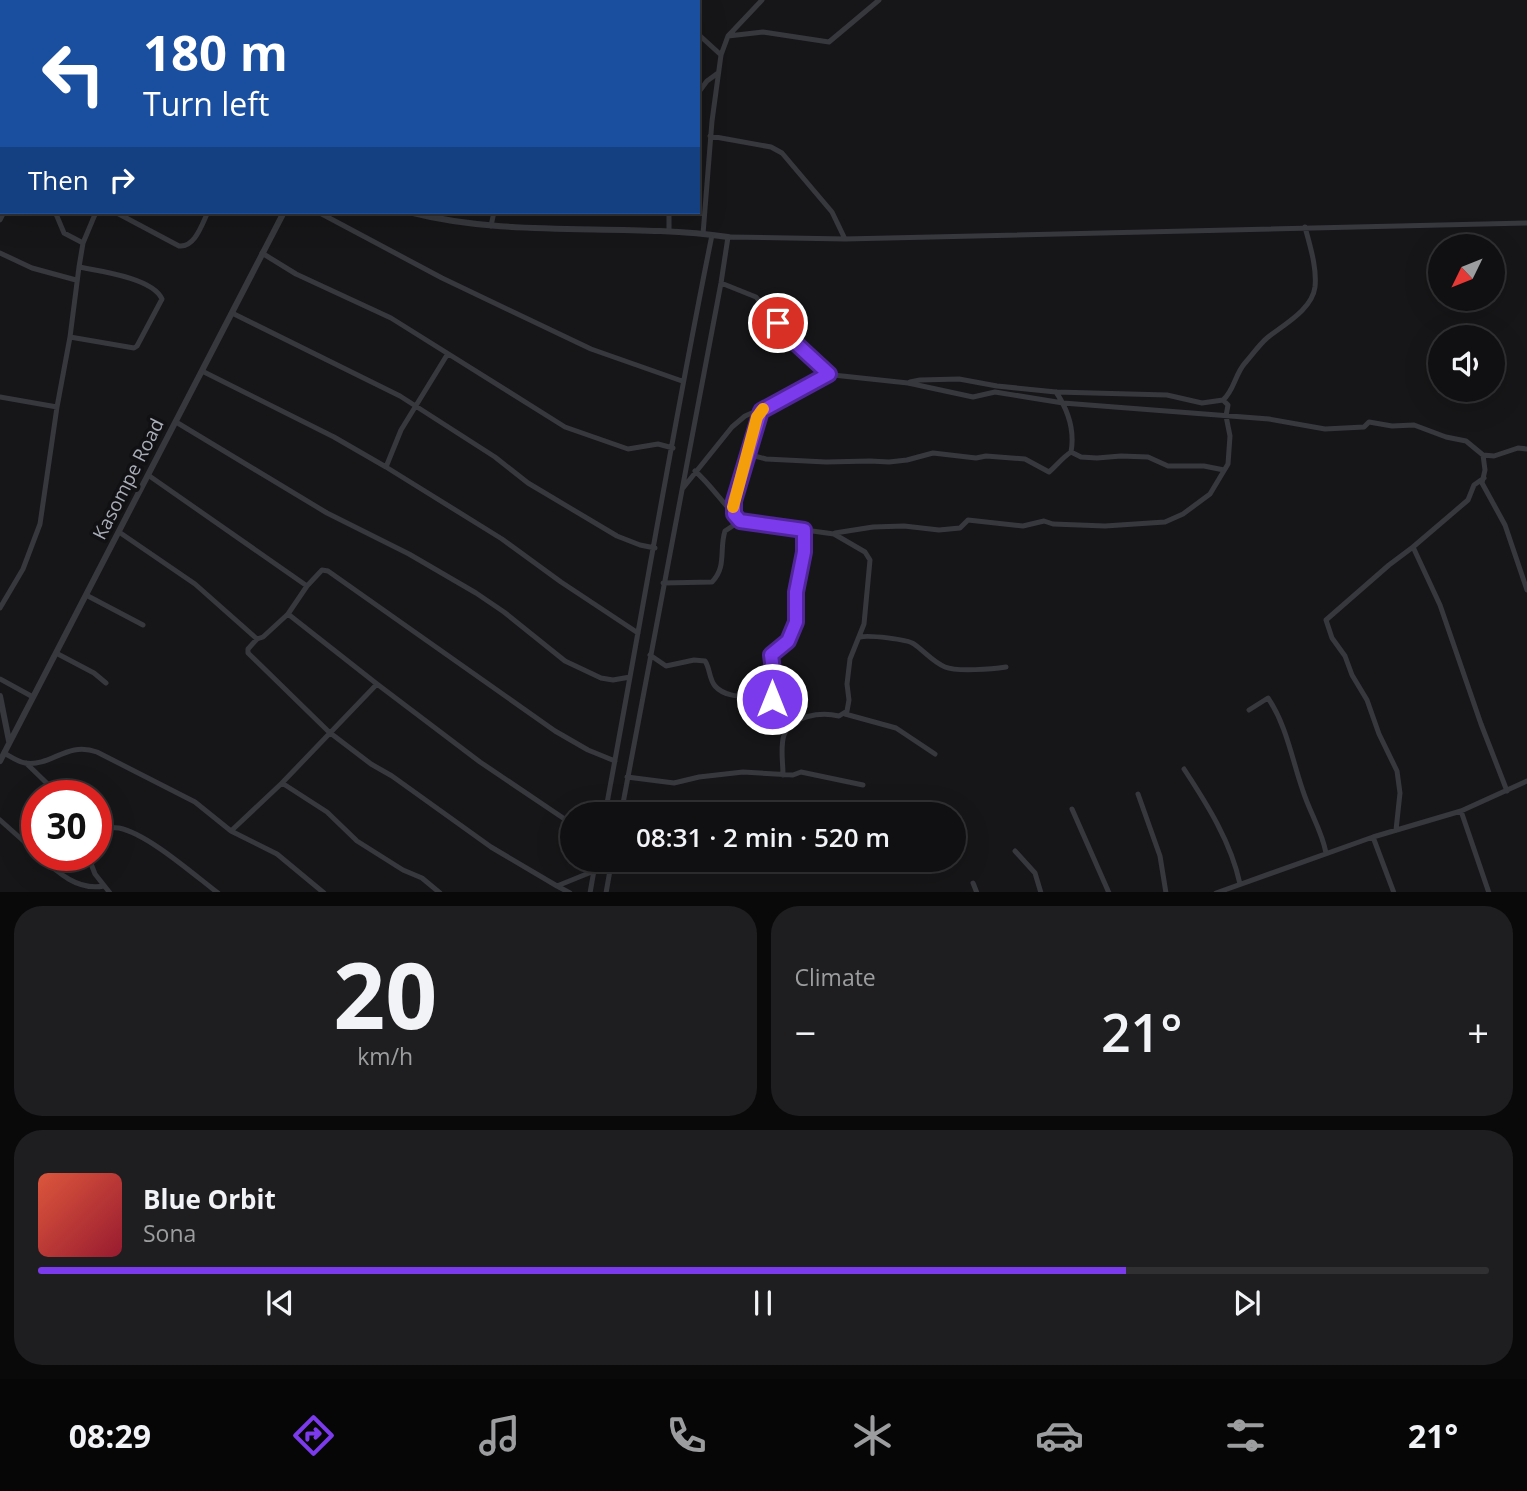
<!DOCTYPE html>
<meta charset="utf-8">
<style>
body{margin:0;font-family:"Open Sans",sans-serif;background:#1e1e20;color:#f1f3f6;height:100vh;display:flex;flex-direction:column;font-size:26px;white-space:nowrap}
*{box-sizing:border-box;margin:0}
p{font-size:23px;color:#9c9d9f}
.icon{flex:none;width:38px;height:38px;fill:none;stroke:currentColor;stroke-width:2;stroke-linecap:round;stroke-linejoin:round}
.map{position:relative;height:892px;overflow:hidden}
.drawer{display:flex;flex-direction:column;gap:14px;padding:14px;background:#09090a;flex:1}
.drawer>*{flex:none}
.banner{position:absolute;left:0px;top:0px;width:700px;height:214px;box-shadow:0 7px 28px #0002,0 0 0 2px #303032;background:#1a4fa0;color:#fff;overflow:hidden}
.needle{width:46px;rotate:227deg}
.fabs{position:absolute;left:1428px;top:234px;display:grid;gap:14px}
.fabs a{display:grid;place-items:center;width:77px;height:77px;border-radius:50%;background:#101012;box-shadow:0 7px 28px #0002,0 0 0 2px #303032;font-size:35px}
.speed{position:absolute;left:21px;top:780px;display:flex;gap:14px;font-size:35px;font-weight:700;text-align:center}
.speed>*{display:grid;place-content:center;width:91px;height:91px;border-radius:50%;background:#101012;box-shadow:0 7px 28px #0002,0 0 0 2px #303032;line-height:1}
.speed .limit{border:10px solid #d22;background:#fff;color:#111}
.pin{position:absolute;display:grid;place-items:center;width:60px;height:60px;color:#fff;margin:-30px;border:4px solid #fff;border-radius:50%;box-shadow:0 2px 7px #0007}
.me{position:absolute;width:77px;margin:-38px;rotate:0deg;stroke-linejoin:round;filter:drop-shadow(0 0 5px #0008)}
.turn{display:flex;align-items:center;gap:24px;height:147px;padding:0 28px;font-size:32px}
.turn .icon{width:91px;height:91px;stroke-width:2.5}
.turn b{display:block;font-size:49px;line-height:60px}
.then{display:flex;align-items:center;height:66px;padding:0 28px;background:#0003;gap:14px;font-size:26px}
.big{font-size:52px;font-weight:600;line-height:1.1}
.drawer .widget{flex:1;display:flex;flex-direction:column;justify-content:center;gap:10px;min-width:0;padding:0 24px;border-radius:28px;background:#1e1e20}
.drawer .dial{align-items:center;gap:0}
.dial b{font-size:91px;line-height:1}
.song{display:flex;align-items:center;gap:21px}
.cover{width:84px;height:84px;border-radius:10px;background:linear-gradient(135deg,hsl(10 70% 55%),hsl(350 70% 35%))}
.played{height:7px;border-radius:4px;background:linear-gradient(90deg,#7c3aed 75%,#303032 75%)}
.keys{display:flex;justify-content:space-around;direction:ltr}
.heat{display:flex;justify-content:space-between;align-items:center;font-size:38px;direction:ltr}
.drawer .tiles{flex:1;display:grid;gap:14px;grid-template-columns:1fr 1fr}
.widget:last-child{grid-column:span 2}
.trip{position:absolute;left:560px;top:802px;width:406px;height:70px;border-radius:35px;background:#101012;box-shadow:0 7px 28px #0002,0 0 0 2px #303032;font-weight:600;line-height:70px;text-align:center}
.tab-bar{display:flex;height:112px;justify-content:space-around;align-items:center;background:#060607;color:#9c9d9f}
.tab-bar .icon{width:49px;height:49px}
.tab-bar .current{color:#7c3aed}
.tab-bar b{font-size:32px;color:#f1f3f6}
.map>svg:first-child{display:block}
</style>
<div class="map">
<svg width="1527" height="893" viewBox="0 0 1527 893">
<rect width="100%" height="100%" fill="#161618"/>
<g fill="none" stroke-linecap="round" stroke-linejoin="round">
<path stroke="#37383d" stroke-width="5" d="M141,0L145,2
M284,0L288,2
M668,0L669,2
M23,2L24,0
M109,2L110,0
M204,2L205,0
M308,2L309,0
M375,2L376,0
M447,2L448,0
M521,2V0
M586,2L587,0
M698,34L721,55
M728,36L763,32L829,42L879,0
M0,48L2,44
M698,93L707,81L718,73
M0,119L2,120
M710,136L771,147L782,153L832,212L845,239
M0,169H2
M115,212L179,246C195,248 202,224 208,212
M318,212L442,278L591,349L682,381
M56,214L64,233L83,243
M0,220L4,212
M491,226L494,212
M669,230V212
M703,234L712,121L721,55L728,36L762,0
M0,253L32,268L76,280
M262,253L296,274L391,318L565,427L628,449L658,444L673,448
M721,283L756,297L795,343L823,370L833,375L908,383L973,397L995,392L1063,403L1269,419L1325,429L1364,427L1369,422L1392,426L1414,425L1446,437L1466,441L1483,455L1494,456L1518,448L1527,449
M232,313L400,396L495,457L528,483L617,536L640,545L655,548
M70,337L134,348L137,346L162,299C153,278 100,271 79,267
M202,371L334,437L386,467L502,539L561,582L638,633
M910,382L920,380L959,379L997,386L1056,392L1167,395L1202,403L1223,400C1234,391 1235,374 1245,363C1252,355 1259,345 1267,338C1283,325 1312,310 1315,287C1317,267 1310,246 1305,227
M0,397L57,407
M765,407L757,417L734,501C733,509 733,515 740,521L834,534L865,552L870,560L864,624L850,659L847,684L849,700L847,711L839,716C821,712 792,715 784,735C780,747 783,762 783,775
M176,422L327,513L409,554L476,593L504,612L565,661L601,678L613,680L630,677
M1071,452L1081,457L1097,458L1121,456L1148,457L1168,466H1204L1224,470
M747,454L766,459L826,462L870,461L889,462L907,460L933,453L976,458L986,456L1025,459L1049,472C1057,465 1062,458 1071,452C1075,430 1068,410 1056,392
M1483,455L1485,470L1482,483L1505,525L1527,590
M386,467L401,430L447,355
M695,471C710,484 720,500 734,514
M148,475L307,586L322,570L328,571L555,731L588,750L615,761
M1484,478L1474,485L1468,500L1413,547L1440,605L1481,724L1507,791
M683,488L732,427L745,416L786,398L829,374
M119,532L195,584L257,639L263,637L288,614
M835,533L873,527L904,526L939,530L960,528L968,520L1023,526L1044,521L1053,524L1105,526L1165,522L1183,514L1210,494L1228,464L1230,436L1226,416L1228,405L1223,400
M663,583L712,582C727,567 719,549 725,531L740,521
M86,595L143,625
M0,608L23,569L40,524L57,407L70,337L79,267L83,243L96,212
M860,637C869,635 907,639 914,644C924,651 933,662 945,667C957,672 993,669 1006,667
M257,639L248,649V653L329,732L371,764L392,776L491,847L557,886L594,871
M56,653L94,673L106,683
M650,655L666,666L694,660L705,661C710,668 709,679 715,686C730,703 761,692 779,702C787,706 792,715 798,722
M0,679L33,697
M377,684L480,762L572,824
M771,699L774,678L771,655L788,641L796,622V592L804,552V530
M1249,710L1268,698C1287,726 1292,760 1303,791C1310,813 1322,831 1326,853
M845,714L896,728L935,754
M4,753C11,757 18,762 25,763C52,767 66,741 97,752L195,802L231,831L277,854L324,893
M26,763L60,796
M1184,769C1207,804 1231,842 1240,884
M627,777L674,783L699,777L743,772L793,775L801,772L863,785
M282,783L377,684L288,614L307,586
M1138,794L1160,856L1166,893
M1072,809L1109,893
M1461,811L1489,893
M605,814C641,621 673,427 712,235
M621,814L721,283L728,237L845,239L1527,223
M0,820L37,853
M96,828C103,828 112,827 119,828C148,834 193,874 218,893
M1396,830L1400,793L1397,771L1379,734L1367,700L1352,675L1345,656L1332,638L1326,620L1389,565L1413,547
M231,831L282,783L327,812L357,841L403,870L422,878L440,893
M1373,837L1394,893
M1015,851L1035,873L1041,893
M40,856C58,873 78,891 104,886
M88,856L95,874L110,893
M973,883L977,893
M557,886L570,893
M590,893L596,859
M606,893L612,859
M1216,893L1373,837L1461,811L1527,781"/>
<path stroke="#37383d" stroke-width="6" d="M409,212C514,239 621,222 728,237
M0,696L9,741
M0,761L284,212"/>
</g>
<g fill="none" stroke-linecap="round" stroke-linejoin="round">
<g stroke="#51269a" stroke-width="18">
<path id="route" d="M772,699L774,678L771,655L788,641L796,622V592L804,552V530L740,521L734,514V501L761,411L829,374L790,338L778,323"/>
</g>
<use href="#route" stroke="#7c3aed" stroke-width="12"/>
<path stroke="#f59e0b" stroke-width="12" d="M733,507L757,417L763,409"/>
</g>
<g text-anchor="middle" dominant-baseline="central" stroke-width="7" stroke-linejoin="round" paint-order="stroke">
<g font-size="19" fill="#a8adb8" stroke="#111113">
<text transform="translate(128 479) rotate(-63)">Kasompe Road</text>
</g>
</g>
</svg>
<div class="fabs">
<a><svg class="needle" viewBox="-14 -14 28 28"><path d="M0-13l5 13h-10z" fill="#e53935"/><path d="M0 13l5-13h-10z" fill="#9c9d9f"/></svg></a>
<a><svg class="icon" aria-label="sound" viewBox="0 0 24 24"><path d="M4 9h4l5-4v14l-5-4H4zM17 9q2 3 0 6"/></svg></a>
</div>
<div class="speed"><div class="limit">30</div></div>
<div class="pin" style="left:778px;top:323px;background:#d93025"><svg class="icon" aria-label="arrive" viewBox="0 0 24 24"><path d="M6 21V4h12l-3 4 3 4H6"/></svg></div>
<svg class="me" style="left:772px;top:699px" viewBox="-20 -20 40 40"><circle r="17" fill="#7c3aed" stroke="#fff" stroke-width="3"/><path d="M0-11L8 9 0 5-8 9z" fill="#fff"/></svg>
<div class="trip">08:31 · 2 min · 520 m</div>
<div class="banner">
<div class="turn"><svg class="icon" aria-label="left" viewBox="0 0 24 24"><path d="M17 20v-9H6M10 6l-5 5 5 5"/></svg><div><b>180 m</b>Turn left</div></div>
<div class="then">Then<svg class="icon" aria-label="right" viewBox="0 0 24 24"><path d="M7 20v-9h11M14 6l5 5-5 5"/></svg></div>
</div>
</div>
<section class="drawer">
<div class="tiles">
<div class="widget dial"><b>20</b><p>km/h</p></div>
<div class="widget"><p>Climate</p>
<div class="heat"><a>−</a><b class="big">21°</b><a>+</a></div>
</div>
<div class="widget">
<div class="song"><i class="cover"></i><div><b>Blue Orbit</b><p>Sona</p></div></div>
<div class="played"></div>
<div class="keys"><svg class="icon" aria-label="previous" viewBox="0 0 24 24"><path d="M18 5L8 12l10 7zM5 5v14"/></svg><svg class="icon" aria-label="pause" viewBox="0 0 24 24"><path d="M8 5v14M16 5v14"/></svg><svg class="icon" aria-label="next" viewBox="0 0 24 24"><path d="M6 5l10 7-10 7zM19 5v14"/></svg></div>
</div>
</div>
</section>
<nav class="tab-bar">
<b>08:29</b>
<svg class="icon current" aria-label="directions" viewBox="0 0 24 24"><path d="M12 3l9 9-9 9-9-9zM9 14v-3h6M13 9l2 2-2 2"/></svg>
<svg class="icon" aria-label="music" viewBox="0 0 24 24"><path d="M9 18V5l10-2v13"/><circle cx="6" cy="18" r="3"/><circle cx="16" cy="16" r="3"/></svg>
<svg class="icon" aria-label="phone" viewBox="0 0 24 24"><path d="M5 4h4l2 5-3 2q2 4 5 5l2-3 5 2v4C11 20 4 13 5 4z"/></svg>
<svg class="icon" aria-label="climate" viewBox="0 0 24 24"><path d="M12 3v18M4 7l16 10M4 17L20 7"/></svg>
<svg class="icon" aria-label="car" viewBox="0 0 24 24"><path d="M5 17H2v-5l4-1 3-4h7l3 4 3 1v5h-3M9 17h6M6 11h13"/><circle cx="7" cy="17" r="2"/><circle cx="17" cy="17" r="2"/></svg>
<svg class="icon" aria-label="filters" viewBox="0 0 24 24"><path d="M4 7h16M4 17h16"/><circle cx="9" cy="7" r="2"/><circle cx="15" cy="17" r="2"/></svg>
<b>21°</b>
</nav>
